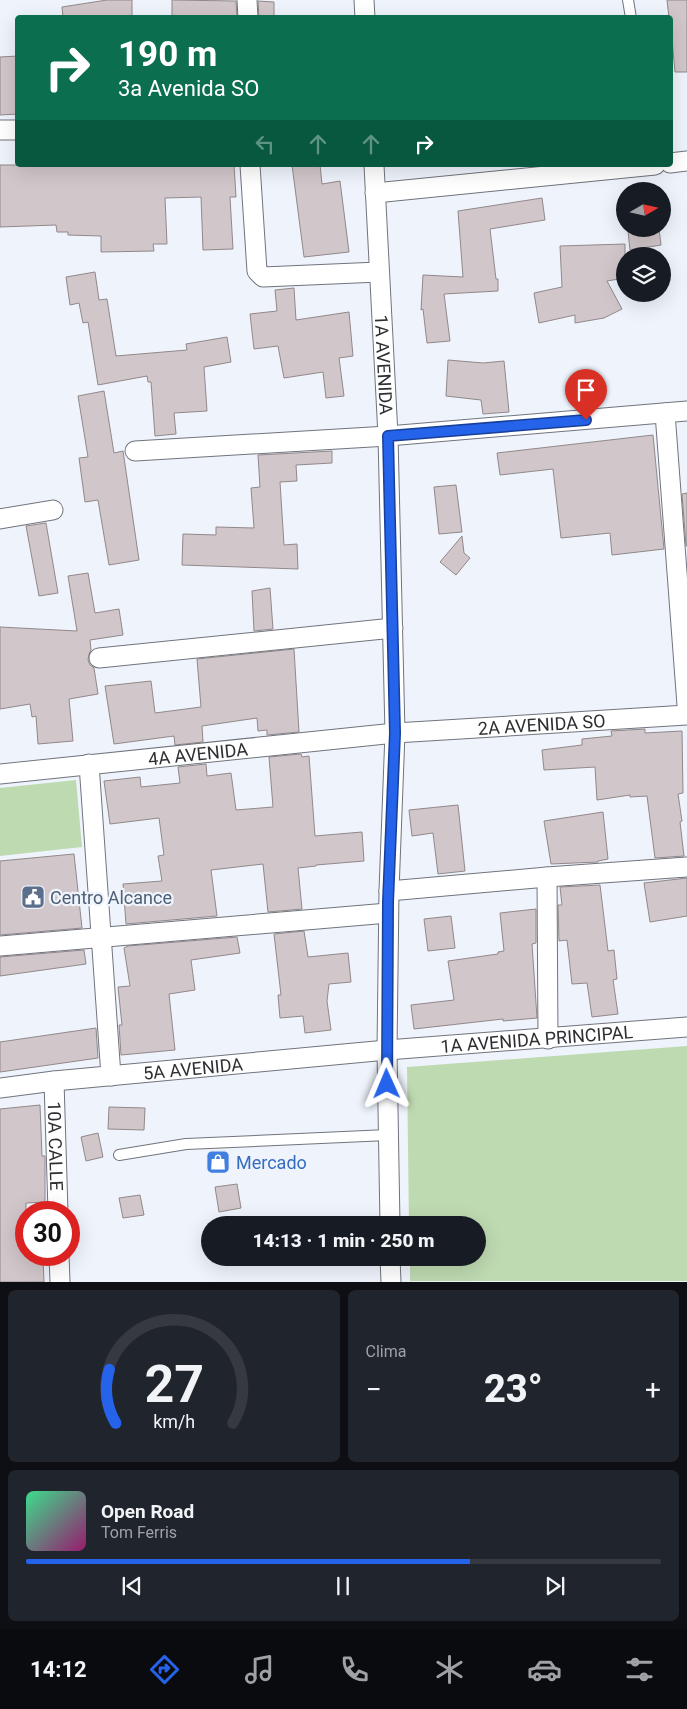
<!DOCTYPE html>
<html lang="es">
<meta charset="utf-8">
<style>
body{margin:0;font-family:Roboto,sans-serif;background:#20242c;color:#f1f3f6;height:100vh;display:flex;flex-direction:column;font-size:19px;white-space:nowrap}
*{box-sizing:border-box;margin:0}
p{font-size:16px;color:#9ea1a6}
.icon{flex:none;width:28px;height:28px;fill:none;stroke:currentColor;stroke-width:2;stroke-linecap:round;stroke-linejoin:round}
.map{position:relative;height:1282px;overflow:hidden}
.sheet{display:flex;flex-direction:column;gap:8px;padding:8px;background:#0d0f14;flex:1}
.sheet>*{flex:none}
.banner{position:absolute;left:15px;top:15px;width:658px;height:152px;border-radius:5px;box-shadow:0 5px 20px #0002;background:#0b6e4f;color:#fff;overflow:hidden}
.needle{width:32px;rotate:81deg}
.buttons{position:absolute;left:616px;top:182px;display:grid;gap:10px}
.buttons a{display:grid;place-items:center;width:55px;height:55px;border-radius:50%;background:#171b24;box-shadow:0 5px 20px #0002;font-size:25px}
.speed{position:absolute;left:15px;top:1201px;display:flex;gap:10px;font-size:25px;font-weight:700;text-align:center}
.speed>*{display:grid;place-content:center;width:65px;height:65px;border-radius:50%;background:#171b24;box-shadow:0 5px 20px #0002;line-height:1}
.speed .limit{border:8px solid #d22;background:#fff;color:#111}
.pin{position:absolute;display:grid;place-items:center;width:42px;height:42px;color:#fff;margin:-51px -21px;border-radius:50% 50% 50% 0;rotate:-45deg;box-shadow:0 0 5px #0007}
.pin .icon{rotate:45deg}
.me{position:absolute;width:55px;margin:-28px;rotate:359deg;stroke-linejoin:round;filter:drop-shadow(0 0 4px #0008)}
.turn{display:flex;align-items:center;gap:18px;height:105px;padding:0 20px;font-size:22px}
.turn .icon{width:65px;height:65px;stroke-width:2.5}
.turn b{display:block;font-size:35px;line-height:42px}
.lanes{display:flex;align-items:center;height:48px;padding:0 20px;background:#0003;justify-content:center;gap:25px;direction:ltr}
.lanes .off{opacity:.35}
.big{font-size:38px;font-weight:800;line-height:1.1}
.sheet .tile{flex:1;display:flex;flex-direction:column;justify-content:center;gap:8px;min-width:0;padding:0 18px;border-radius:8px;background:#20242c}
.sheet .dial{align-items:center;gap:0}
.dial svg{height:130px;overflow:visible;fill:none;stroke:#363941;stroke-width:7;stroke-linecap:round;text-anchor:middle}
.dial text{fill:#f1f3f6;stroke:none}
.song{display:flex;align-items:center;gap:15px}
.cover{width:60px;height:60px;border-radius:8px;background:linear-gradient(135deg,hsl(150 70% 55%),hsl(320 70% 35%))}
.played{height:5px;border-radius:2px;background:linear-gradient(90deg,#2563eb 70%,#363941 70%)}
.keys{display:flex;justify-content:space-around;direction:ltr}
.heat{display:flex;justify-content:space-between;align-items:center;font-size:28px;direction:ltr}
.sheet .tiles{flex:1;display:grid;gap:8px;grid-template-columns:1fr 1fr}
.tile:last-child{grid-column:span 2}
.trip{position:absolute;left:201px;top:1216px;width:285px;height:50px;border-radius:25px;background:#171b24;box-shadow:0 5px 20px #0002;font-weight:800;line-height:50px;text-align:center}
.menu{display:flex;height:80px;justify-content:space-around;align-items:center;background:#090b0e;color:#9ea1a6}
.menu .icon{width:35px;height:35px}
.menu .selected{color:#2563eb}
.menu b{font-size:22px;color:#f1f3f6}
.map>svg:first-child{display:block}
</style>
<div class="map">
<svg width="687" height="1282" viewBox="0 0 687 1282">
<rect width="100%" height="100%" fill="#eef3fc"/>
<path fill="#bedab1" d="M76,780L82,847L0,856V788Z
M687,1046V1281H410V1258H478V1225H409L407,1067Z"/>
<path fill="#d1c6ca" stroke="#92888a" d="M107,0H132V18H63L62,7Z
M172,0L236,1L237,18H172Z
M667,0H687V72H675L670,18H669Z
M258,1L274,2V18H259Z
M18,56V114L0,115V57Z
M0,165H234L236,197H230L233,249L203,250L201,197L165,198L167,244H153L154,251L101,252V236L68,235V232H57L56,225L0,227Z
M292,165H320L322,184L340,181L349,252L304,257Z
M542,198L545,220L490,229L496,279H498V291L444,294L450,341L427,343L423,309L421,310L423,275L463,277L458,211Z
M645,229H659L661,245L630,250L628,231Z
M625,244V278L607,281L622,309L604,318L575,323V315L539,323L534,293L562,287L560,246Z
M95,272L99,300L107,299L116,356L187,350L186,344L227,337L231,362L204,367L207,411L174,413L176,434L155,436L151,382H148L147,376L98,385L88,322L83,323L79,303L70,305L66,277Z
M294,288L296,320L349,312L353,356L339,358L344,396L326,398L323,372L284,378L278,346L254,349L250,314L277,311L275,290Z
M448,360L483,363L504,361L509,412L483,414L481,400L446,396Z
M104,391L114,453L123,451L139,560L109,565L98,500L85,502L79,458L88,457L78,396Z
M653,435L664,549L612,555L610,533L561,538L553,469L500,475L497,453Z
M332,451V463L296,465L297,481L280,482L284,545L297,544L298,569L182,565L183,534L216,535V527L254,528L251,488L260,487L258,455Z
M456,485L462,532L439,534L434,487Z
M687,493V546H686L682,494Z
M46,523L58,593L39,596L26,526Z
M462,536L464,553L470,558L456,575L440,562Z
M88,573L95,613L119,609L123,635L90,640L91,650L89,654L88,660L90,665L94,668L98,694L69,699L73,741L38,744L36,716L32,717L30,704L0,709V627L77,631L68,576Z
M270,588L273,629L254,631L252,591Z
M294,649L299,732L267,735V730L258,731L257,718L202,726L203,742L175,745L174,736L114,744L105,686L151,681L155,713L201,707L197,659Z
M645,729V733L682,731L683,793L678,794L682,821L680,822L684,856L655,858L647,796L630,797V795L597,800L595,767L544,770L542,750L582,745V739L612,736L611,731Z
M301,754L302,757L309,756L315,836L362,832L364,861L316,865V866L298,868L302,909L268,912L263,864L211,870L217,916L126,924L123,884L162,881L158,856L164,855L159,818L110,824L104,781L140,777L141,787L180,783L178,767L206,764L207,776L231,773L236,810L273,807L269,757Z
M458,805L465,871L438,874L433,833L412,836L409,810Z
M603,812L608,859L598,861V862L551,864L544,821Z
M74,854L82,928L0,935V861Z
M687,878V916L650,922L644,883Z
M600,885L608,951L614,950L617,979L613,980L618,1014L592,1017L587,983L572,984L567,940L559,941L558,905H562L560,887Z
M536,909V943L532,944L537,1018L503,1021V1019L414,1029L411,1005L454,1000L448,961L498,954V952L504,951L500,913Z
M451,916L455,948L428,951L424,919Z
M304,931L308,957L348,953L351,982L329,984L327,1001L331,1030L305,1033L303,1016L280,1018L278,995H281L274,934Z
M237,937L240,953L191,960L195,990L169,994L175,1050L121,1055L119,1025H122L118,987L130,986L124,948L128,946Z
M84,950L86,964L0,976V957Z
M96,1028L98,1058L0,1072V1042Z
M40,1105L42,1156H45V1202L26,1203V1256H43L44,1282H0V1109Z
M109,1107L145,1108L144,1130L108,1129Z
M98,1133L103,1157L86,1161L81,1137Z
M237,1184L241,1208L219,1212L215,1187Z
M140,1195L144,1215L123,1218L119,1198Z"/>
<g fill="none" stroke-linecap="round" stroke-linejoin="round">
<g stroke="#70747c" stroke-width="12">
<path id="lane" d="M628,0L631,18
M119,1155L186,1144L388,1135"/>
</g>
<g stroke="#70747c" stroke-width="21">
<g id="street">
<path d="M247,0L248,18"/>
<path d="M364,0L365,18"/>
<path d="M0,130H18"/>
<path d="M670,163L687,161"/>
<path d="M250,165L257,271L263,277L379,272"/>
<path id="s1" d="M374,165L388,436L395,733L389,891L387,1050L390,1225"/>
<path d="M375,193L655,165"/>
<path d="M665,413L687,705"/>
<path d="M135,451L388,436L687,411"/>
<path d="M0,519L53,510"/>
<path d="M99,658L393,628"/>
<path d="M89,764L111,1076"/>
<path id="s2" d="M0,774L395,733L687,715"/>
<path d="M547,877L548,1039"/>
<path d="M389,891L547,877L687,867"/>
<path d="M0,946L388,913"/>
<path id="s3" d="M54,1081L58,1212"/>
<path id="s4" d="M0,1088L54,1081L387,1050L687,1027"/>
<path d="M59,1255L60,1282"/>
<path d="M390,1258L391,1282"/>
</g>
</g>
<use href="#lane" stroke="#fff" stroke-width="10"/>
<use href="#street" stroke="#fff" stroke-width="19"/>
</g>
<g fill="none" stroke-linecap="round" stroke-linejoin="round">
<g stroke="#184099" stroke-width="12">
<path id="route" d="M387,1084L388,902L395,733L388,436L586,420"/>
</g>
<use href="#route" stroke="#2563eb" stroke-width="9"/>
</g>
<defs>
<g id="civic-square" transform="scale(1.25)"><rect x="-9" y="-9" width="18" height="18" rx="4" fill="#5c6f8a" stroke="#eef3fc"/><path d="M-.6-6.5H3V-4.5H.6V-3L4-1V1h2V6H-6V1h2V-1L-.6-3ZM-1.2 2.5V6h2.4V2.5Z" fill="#fff"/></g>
<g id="shop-square" transform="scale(1.25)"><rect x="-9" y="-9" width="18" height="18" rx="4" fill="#3f7fe0" stroke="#eef3fc"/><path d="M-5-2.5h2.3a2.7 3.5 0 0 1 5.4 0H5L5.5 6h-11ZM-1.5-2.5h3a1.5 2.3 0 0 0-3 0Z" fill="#fff"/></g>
</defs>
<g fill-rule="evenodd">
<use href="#civic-square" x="33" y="897"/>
<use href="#shop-square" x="218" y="1162"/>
</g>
<g text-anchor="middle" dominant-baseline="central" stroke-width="4.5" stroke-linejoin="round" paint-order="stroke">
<g font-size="18" fill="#2d2f32" stroke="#eef3fc">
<text stroke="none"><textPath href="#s1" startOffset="200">1A AVENIDA</textPath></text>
<text stroke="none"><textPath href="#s2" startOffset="544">2A AVENIDA SO</textPath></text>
<text stroke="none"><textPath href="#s2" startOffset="199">4A AVENIDA</textPath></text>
<text stroke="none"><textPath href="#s4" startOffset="539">1A AVENIDA PRINCIPAL</textPath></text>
<text stroke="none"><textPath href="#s4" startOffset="194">5A AVENIDA</textPath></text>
<text stroke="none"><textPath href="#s3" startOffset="65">10A CALLE</textPath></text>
</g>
<g font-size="18" fill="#4e5e75" stroke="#eef3fc" text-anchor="start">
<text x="50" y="897">Centro Alcance</text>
</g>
<g font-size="18" fill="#366cbe" stroke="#eef3fc" text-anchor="start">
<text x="236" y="1162">Mercado</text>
</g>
</g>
</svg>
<div class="buttons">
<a><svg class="needle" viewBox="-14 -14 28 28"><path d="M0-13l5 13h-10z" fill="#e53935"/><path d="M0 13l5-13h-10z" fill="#9ea1a6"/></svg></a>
<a><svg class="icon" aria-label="layers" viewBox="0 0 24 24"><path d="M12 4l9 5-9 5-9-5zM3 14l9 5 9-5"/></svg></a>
</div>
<div class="speed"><div class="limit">30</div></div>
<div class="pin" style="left:586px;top:420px;background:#d93025"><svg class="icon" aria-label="arrive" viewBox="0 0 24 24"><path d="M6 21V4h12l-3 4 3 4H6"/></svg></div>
<svg class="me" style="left:387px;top:1084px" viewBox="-20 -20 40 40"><path d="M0-17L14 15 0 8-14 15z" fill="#2563eb" stroke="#fff" stroke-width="4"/></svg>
<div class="trip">14:13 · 1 min · 250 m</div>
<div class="banner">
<div class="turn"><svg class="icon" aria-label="right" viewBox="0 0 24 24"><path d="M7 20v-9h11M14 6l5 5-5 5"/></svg><div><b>190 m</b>3a Avenida SO</div></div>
<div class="lanes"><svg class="icon off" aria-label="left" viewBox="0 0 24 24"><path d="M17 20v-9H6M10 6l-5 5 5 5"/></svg><svg class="icon off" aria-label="ahead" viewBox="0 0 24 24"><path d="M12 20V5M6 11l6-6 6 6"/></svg><svg class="icon off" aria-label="ahead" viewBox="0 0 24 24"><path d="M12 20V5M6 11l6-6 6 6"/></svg><svg class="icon" aria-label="right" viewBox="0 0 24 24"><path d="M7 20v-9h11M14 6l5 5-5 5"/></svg></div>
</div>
</div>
<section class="sheet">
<div class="tiles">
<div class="tile dial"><svg viewBox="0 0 100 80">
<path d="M14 69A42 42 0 1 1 86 69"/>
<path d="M14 69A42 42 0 0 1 10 36" stroke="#2563eb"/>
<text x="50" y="56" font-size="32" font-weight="700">27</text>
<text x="50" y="72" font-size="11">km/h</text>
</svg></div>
<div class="tile"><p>Clima</p>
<div class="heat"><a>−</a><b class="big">23°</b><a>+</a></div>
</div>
<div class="tile">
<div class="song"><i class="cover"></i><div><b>Open Road</b><p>Tom Ferris</p></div></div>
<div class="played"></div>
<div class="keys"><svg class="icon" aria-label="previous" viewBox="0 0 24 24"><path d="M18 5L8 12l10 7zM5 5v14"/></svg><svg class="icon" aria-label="pause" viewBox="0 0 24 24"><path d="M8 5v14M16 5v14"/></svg><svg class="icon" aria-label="next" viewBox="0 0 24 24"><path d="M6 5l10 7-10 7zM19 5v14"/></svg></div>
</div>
</div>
</section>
<nav class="menu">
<b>14:12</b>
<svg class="icon selected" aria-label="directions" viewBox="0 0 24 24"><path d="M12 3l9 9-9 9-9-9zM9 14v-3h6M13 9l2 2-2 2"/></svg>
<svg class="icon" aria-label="music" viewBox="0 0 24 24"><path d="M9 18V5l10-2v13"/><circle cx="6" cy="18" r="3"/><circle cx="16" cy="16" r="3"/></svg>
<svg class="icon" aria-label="phone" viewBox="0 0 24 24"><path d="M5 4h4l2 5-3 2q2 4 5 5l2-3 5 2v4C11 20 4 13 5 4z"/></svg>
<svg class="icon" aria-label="climate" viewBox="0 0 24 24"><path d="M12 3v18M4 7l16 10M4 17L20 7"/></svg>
<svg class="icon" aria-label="car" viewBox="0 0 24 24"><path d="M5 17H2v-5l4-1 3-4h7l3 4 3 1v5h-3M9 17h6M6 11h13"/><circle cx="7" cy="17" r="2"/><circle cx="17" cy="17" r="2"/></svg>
<svg class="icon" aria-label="filters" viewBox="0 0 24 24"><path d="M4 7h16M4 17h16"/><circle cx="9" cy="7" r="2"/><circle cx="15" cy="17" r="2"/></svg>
</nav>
